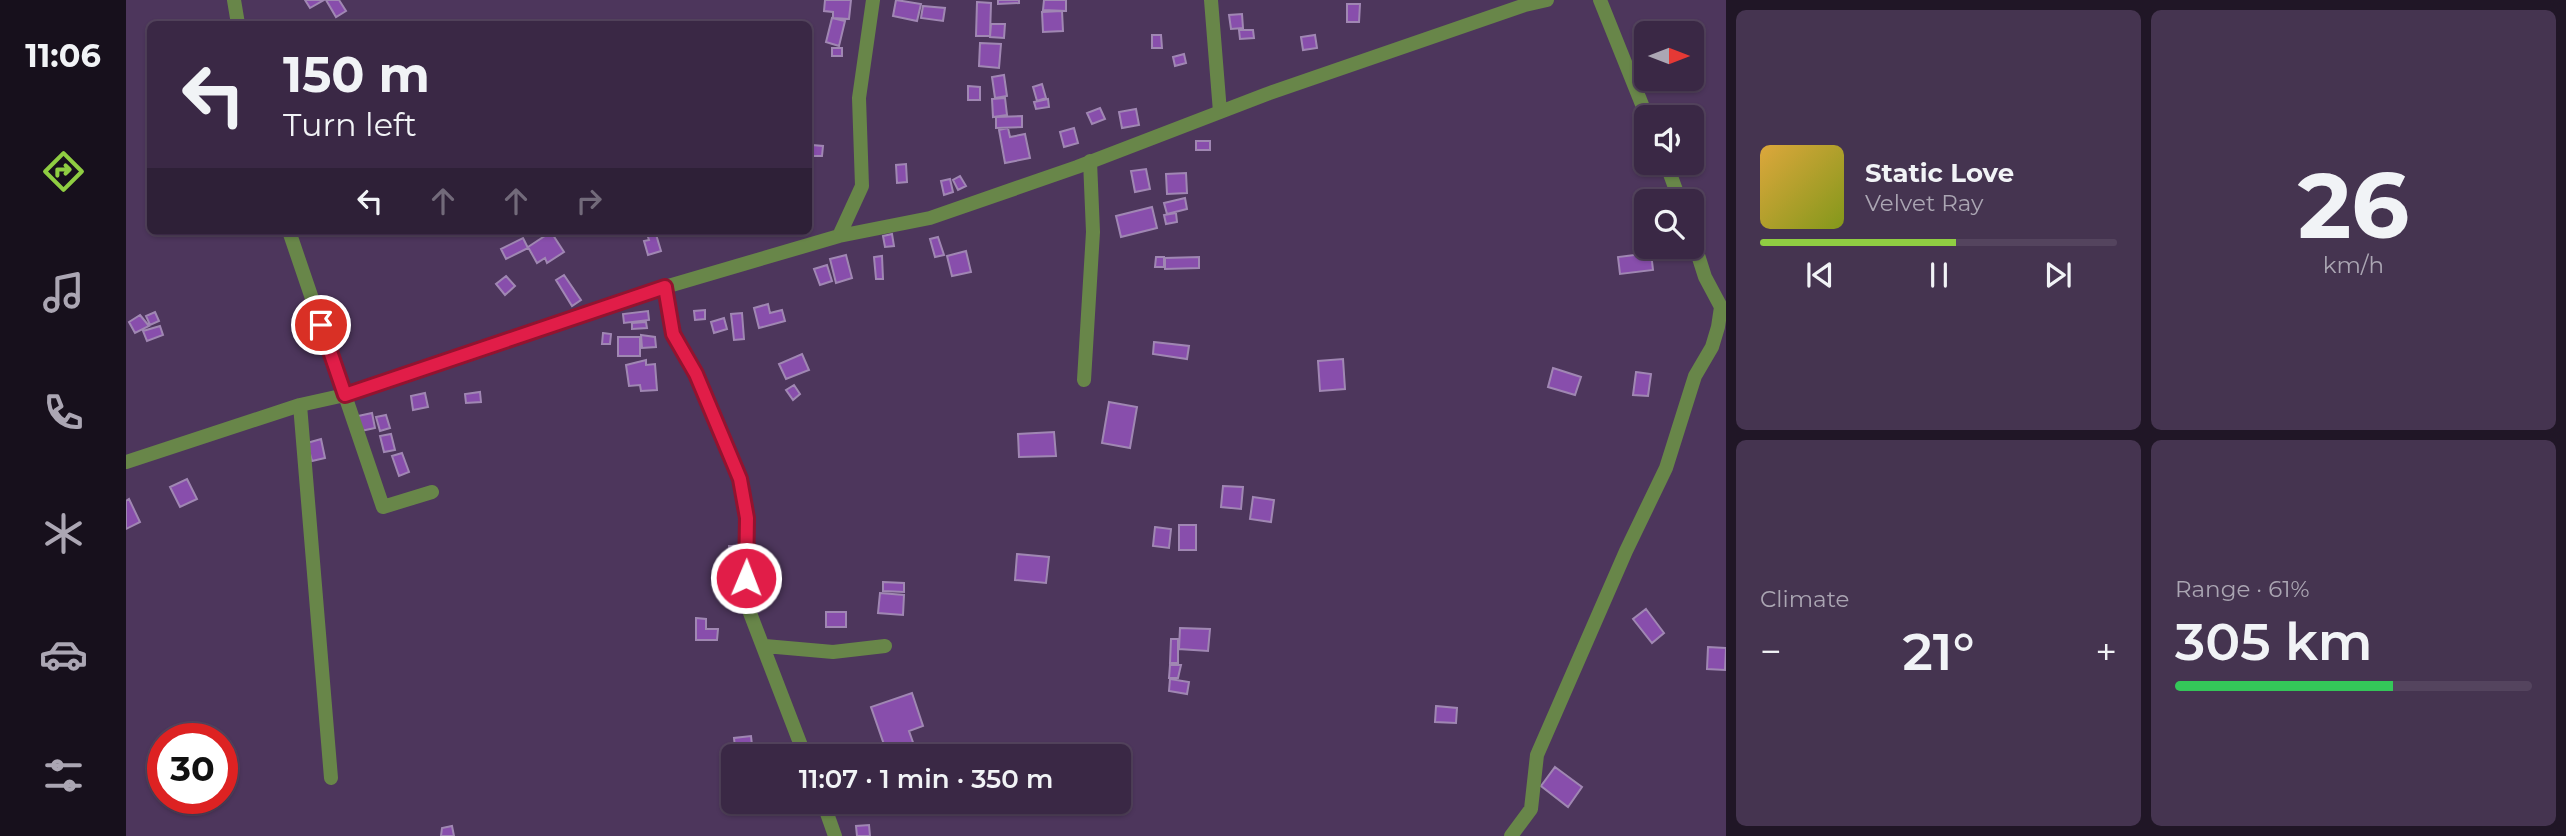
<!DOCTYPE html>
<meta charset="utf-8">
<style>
body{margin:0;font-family:Montserrat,sans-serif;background:#453450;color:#f1f3f6;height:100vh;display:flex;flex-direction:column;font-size:26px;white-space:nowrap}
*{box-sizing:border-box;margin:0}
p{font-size:23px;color:#aba6b3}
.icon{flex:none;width:38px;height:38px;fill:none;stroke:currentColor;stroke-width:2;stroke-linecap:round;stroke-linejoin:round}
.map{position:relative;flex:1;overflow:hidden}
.drawer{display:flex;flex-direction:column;gap:10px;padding:10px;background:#201626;width:840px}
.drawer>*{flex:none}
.guide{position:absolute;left:21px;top:21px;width:665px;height:214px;border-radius:10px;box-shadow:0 2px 5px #0004,0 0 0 2px #54445e;background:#3a2845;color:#f1f3f6;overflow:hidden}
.needle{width:46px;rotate:90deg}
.buttons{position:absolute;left:1508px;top:21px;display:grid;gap:14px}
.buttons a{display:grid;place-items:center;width:70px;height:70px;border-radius:10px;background:#3a2845;box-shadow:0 2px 5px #0004,0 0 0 2px #54445e;font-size:35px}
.speed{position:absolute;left:21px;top:723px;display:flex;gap:14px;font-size:35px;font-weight:700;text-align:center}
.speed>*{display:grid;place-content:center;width:91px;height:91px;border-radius:50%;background:#3a2845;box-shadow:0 2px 5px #0004,0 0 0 2px #54445e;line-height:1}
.speed .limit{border:10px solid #d22;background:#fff;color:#111}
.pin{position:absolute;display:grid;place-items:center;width:60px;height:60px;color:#fff;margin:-30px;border:4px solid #fff;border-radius:50%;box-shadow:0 2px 7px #0007}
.me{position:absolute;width:77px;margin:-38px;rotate:1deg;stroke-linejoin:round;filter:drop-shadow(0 0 5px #0008)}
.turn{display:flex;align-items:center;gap:24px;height:147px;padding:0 21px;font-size:32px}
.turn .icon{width:91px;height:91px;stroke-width:2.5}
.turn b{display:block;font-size:49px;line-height:60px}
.lanes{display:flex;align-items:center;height:66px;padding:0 21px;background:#0003;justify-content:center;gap:35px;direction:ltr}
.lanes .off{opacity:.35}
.big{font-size:52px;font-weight:600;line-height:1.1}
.drawer .card{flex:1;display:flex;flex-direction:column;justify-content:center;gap:10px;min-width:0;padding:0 24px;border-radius:10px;background:#453450}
.drawer .dial{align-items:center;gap:0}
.dial b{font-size:91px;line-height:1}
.song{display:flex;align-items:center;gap:21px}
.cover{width:84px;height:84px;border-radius:10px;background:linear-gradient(135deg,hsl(40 70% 55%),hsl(70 70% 35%))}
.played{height:7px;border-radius:4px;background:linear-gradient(90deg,#8fcd42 55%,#54445e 55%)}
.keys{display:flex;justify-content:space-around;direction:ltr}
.heat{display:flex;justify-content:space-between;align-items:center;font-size:38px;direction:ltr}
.charge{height:10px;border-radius:5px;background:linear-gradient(90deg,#34c759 61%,#54445e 0)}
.drawer .tiles{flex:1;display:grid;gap:10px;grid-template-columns:repeat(2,1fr)}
.trip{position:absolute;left:595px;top:744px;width:410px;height:70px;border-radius:10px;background:#3a2845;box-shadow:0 2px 5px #0004,0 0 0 2px #54445e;font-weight:600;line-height:70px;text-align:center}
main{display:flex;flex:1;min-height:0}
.dock{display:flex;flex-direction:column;width:126px;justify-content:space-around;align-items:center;background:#17101c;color:#aba6b3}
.dock .icon{width:49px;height:49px}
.dock .current{color:#8fcd42}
.dock b{font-size:32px;color:#f1f3f6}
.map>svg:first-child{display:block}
</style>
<main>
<nav class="dock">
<b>11:06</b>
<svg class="icon current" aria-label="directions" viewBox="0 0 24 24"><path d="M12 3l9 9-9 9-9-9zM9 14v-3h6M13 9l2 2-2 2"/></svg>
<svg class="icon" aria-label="music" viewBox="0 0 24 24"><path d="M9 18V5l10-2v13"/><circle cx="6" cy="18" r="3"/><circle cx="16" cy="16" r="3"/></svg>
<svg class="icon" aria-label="phone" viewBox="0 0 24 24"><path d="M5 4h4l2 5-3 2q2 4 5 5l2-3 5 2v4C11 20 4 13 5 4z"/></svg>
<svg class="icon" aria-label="climate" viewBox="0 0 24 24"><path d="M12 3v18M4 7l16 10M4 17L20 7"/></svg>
<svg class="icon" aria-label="car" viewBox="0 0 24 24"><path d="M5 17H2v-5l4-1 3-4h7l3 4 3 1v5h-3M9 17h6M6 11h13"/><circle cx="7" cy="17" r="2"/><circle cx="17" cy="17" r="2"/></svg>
<svg class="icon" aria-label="filters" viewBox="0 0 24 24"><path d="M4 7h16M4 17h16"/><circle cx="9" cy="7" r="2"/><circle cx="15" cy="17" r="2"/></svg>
</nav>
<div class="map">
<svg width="1600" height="836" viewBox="0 0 1600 836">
<rect width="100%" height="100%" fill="#4d365c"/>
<path fill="#884eac" stroke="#a087b3" stroke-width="2" d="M179,0H198L184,8Z
M200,0H213L220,11L210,17Z
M699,0H725L723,19L707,18V12L698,11Z
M770,0L795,4L791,21L767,16Z
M872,0H893V3L872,4Z
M918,0H940V11L917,10Z
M851,2L865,3L864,36H850Z
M1221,4H1234L1233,22H1221Z
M797,6L819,8L817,21L795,18Z
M936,11L937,31L917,32L916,12Z
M1116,14L1117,28L1105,29L1103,15Z
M706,18L719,21L713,46L700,42Z
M865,24H879L878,38L864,37Z
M1113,30H1127L1128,38L1114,39Z
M1026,35H1035L1036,48H1026Z
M1189,35L1191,48L1177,50L1175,37Z
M854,43L875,44L873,68L853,66Z
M706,48H716V56H706Z
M1058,54L1060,63L1049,66L1047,57Z
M878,75L881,96L869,98L866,77Z
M916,84L920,98L911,101L907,87Z
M842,86L854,87V100H842Z
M879,98L881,115L867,117L866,99Z
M922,99L923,107L910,109L908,102Z
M974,108L979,119L966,124L961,113Z
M1010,109L1013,125L996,128L993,112Z
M896,116V127L870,128V117Z
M882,128L884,137L899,134L904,158L879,163L873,130Z
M948,128L952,143L938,147L934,132Z
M1070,141H1084V150H1070Z
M686,145L697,146L696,156H685Z
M780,164L781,182L771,183L770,165Z
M1020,169L1024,189L1009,192L1005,171Z
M1060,173L1061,193L1041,194L1040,174Z
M834,176L840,186L832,190L827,180Z
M824,179L827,192L818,195L815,181Z
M1059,198L1061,209L1041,214L1038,203Z
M1026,207L1031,228L995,237L990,216Z
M1050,213L1051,222L1040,224L1038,215Z
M520,231H529L535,251L522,255L518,241L523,240Z
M425,232L438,252L421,263L419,258L411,263L402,247Z
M766,234L768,246L759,247L757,236Z
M812,237L818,255L809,257L804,239Z
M397,238L402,248L380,259L375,249Z
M840,251L845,272L826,276L821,256Z
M1525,253L1527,270L1494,274L1492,257Z
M720,255L726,278L710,283L704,259Z
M756,256L757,279H750L748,257Z
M1030,257H1038V267H1029Z
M1073,257V268L1039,269V258Z
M701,265L706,281L694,285L688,269Z
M438,275L455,300L446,306L430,280Z
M380,276L389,286L379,295L370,284Z
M642,304L644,313L656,310L659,321L633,328L628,308Z
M579,310V319L569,320L568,311Z
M522,311L523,320L498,323L497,314Z
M29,312L33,321L24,325L20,316Z
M616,313L618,339L608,340L605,314Z
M14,315L23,326L9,333L3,322Z
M598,318L601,329L588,333L585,322Z
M520,322L521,328L506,329V323Z
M34,326L37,335L21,341L17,331Z
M477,333L485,334L484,344H476Z
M515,335L529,337L530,347L516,348Z
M492,337H514V356H492Z
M1028,342L1063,346L1061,359L1027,354Z
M676,354L683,370L660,379L653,364Z
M1217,359L1219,389L1194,391L1192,361Z
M520,360V365L529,364L531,390L515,391L514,385L503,386L500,365Z
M1427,368L1455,377L1449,395L1422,387Z
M1510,372L1525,374L1522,396L1507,395Z
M668,385L674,394L667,400L660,390Z
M354,392L355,402L340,403L339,394Z
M299,393L302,407L287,410L285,396Z
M983,402L1011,407L1004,448L976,443Z
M246,413L249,428L235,431L232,416Z
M260,415L264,428L254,431L250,417Z
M928,432L930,456L893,457L892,434Z
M265,434L269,450L258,452L254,436Z
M195,439L199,458L186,461L181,443Z
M276,453L283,472L273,476L266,456Z
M61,479L71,499L54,507L44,487Z
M1097,486L1117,487L1115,509L1095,507Z
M1127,497L1148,500L1145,522L1124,519Z
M3,499L14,522L0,529V501Z
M1053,525H1070V550H1053Z
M1029,527L1045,529L1043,548L1027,546Z
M603,546H613V569H604Z
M891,554L923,557L920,583L889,580Z
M757,582L778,583V592L757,591Z
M754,593L778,595L777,615L752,613Z
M1520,609L1538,633L1526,643L1507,619Z
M700,612H720V627H700Z
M570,618L580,619V629H592L591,640H570Z
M1054,628L1084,629L1082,651L1053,649Z
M1045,639H1052V663H1044Z
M1582,647L1600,648L1599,670L1581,669Z
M1044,665H1055L1052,678H1043Z
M1044,679L1063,682L1061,694L1043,691Z
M786,693L797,726L783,731L789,748L762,756L745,707Z
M1310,706L1331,708L1330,723L1309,722Z
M625,736L627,754L610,756L608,738Z
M1429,767L1456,787L1442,807L1415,786Z
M743,825L744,836H731L730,826Z
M326,826L328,836H315L316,828Z"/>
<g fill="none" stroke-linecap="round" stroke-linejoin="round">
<path stroke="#688649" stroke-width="14" d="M108,0L112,24
M1085,0L1094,112
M1474,0L1521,117
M1540,163L1554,201
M163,231L257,507L306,492
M713,236L804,218L951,167L1141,94L1399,5L1421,0
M539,287L547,334L570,374L614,479L621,518L620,578L624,613L679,756
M958,380L967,232L964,161
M174,405L205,778
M0,462L174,405L219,395L539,287L713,236L736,186L733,98L747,0
M639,646L707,652L759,646
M697,802L709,836
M1385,836L1405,809L1411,755L1500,551L1540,468L1569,376L1586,347L1592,327L1595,307L1579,277L1566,236"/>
</g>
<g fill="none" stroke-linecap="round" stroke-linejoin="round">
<g stroke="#92132f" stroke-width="18">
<path id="route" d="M195,325L219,395L539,287L547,334L570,374L614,479L621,518L620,578"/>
</g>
<use href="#route" stroke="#e11d48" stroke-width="12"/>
</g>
</svg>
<div class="buttons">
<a><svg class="needle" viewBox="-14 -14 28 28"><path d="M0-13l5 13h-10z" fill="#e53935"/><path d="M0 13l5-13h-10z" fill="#aba6b3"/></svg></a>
<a><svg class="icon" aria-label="sound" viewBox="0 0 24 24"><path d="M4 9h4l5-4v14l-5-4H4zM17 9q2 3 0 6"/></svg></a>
<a><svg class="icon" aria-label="search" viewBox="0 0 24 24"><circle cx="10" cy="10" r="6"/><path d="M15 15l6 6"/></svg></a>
</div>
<div class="speed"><div class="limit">30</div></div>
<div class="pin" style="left:195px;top:325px;background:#d93025"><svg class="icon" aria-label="arrive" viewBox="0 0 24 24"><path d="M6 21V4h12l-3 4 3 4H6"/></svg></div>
<svg class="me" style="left:620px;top:578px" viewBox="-20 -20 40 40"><circle r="17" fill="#e11d48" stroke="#fff" stroke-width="3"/><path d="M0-11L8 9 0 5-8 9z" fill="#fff"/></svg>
<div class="trip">11:07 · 1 min · 350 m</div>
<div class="guide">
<div class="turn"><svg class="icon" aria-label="left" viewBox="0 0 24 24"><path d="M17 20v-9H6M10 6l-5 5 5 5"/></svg><div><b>150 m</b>Turn left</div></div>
<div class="lanes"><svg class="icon" aria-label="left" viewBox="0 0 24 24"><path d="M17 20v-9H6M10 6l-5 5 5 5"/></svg><svg class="icon off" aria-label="ahead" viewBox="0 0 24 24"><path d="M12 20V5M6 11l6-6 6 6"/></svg><svg class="icon off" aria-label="ahead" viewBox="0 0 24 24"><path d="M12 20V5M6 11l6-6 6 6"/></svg><svg class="icon off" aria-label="right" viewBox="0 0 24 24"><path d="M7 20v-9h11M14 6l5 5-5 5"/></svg></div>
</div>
</div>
<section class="drawer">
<div class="tiles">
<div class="card">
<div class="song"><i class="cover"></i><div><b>Static Love</b><p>Velvet Ray</p></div></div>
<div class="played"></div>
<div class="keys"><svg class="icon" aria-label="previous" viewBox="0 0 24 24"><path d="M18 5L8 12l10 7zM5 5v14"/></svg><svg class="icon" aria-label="pause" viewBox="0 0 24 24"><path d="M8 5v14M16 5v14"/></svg><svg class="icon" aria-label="next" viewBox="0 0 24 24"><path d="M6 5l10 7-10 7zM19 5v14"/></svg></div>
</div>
<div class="card dial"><b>26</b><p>km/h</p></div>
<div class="card"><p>Climate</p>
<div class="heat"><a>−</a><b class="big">21°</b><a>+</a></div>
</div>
<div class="card"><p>Range · 61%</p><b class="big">305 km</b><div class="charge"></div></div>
</div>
</section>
</main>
